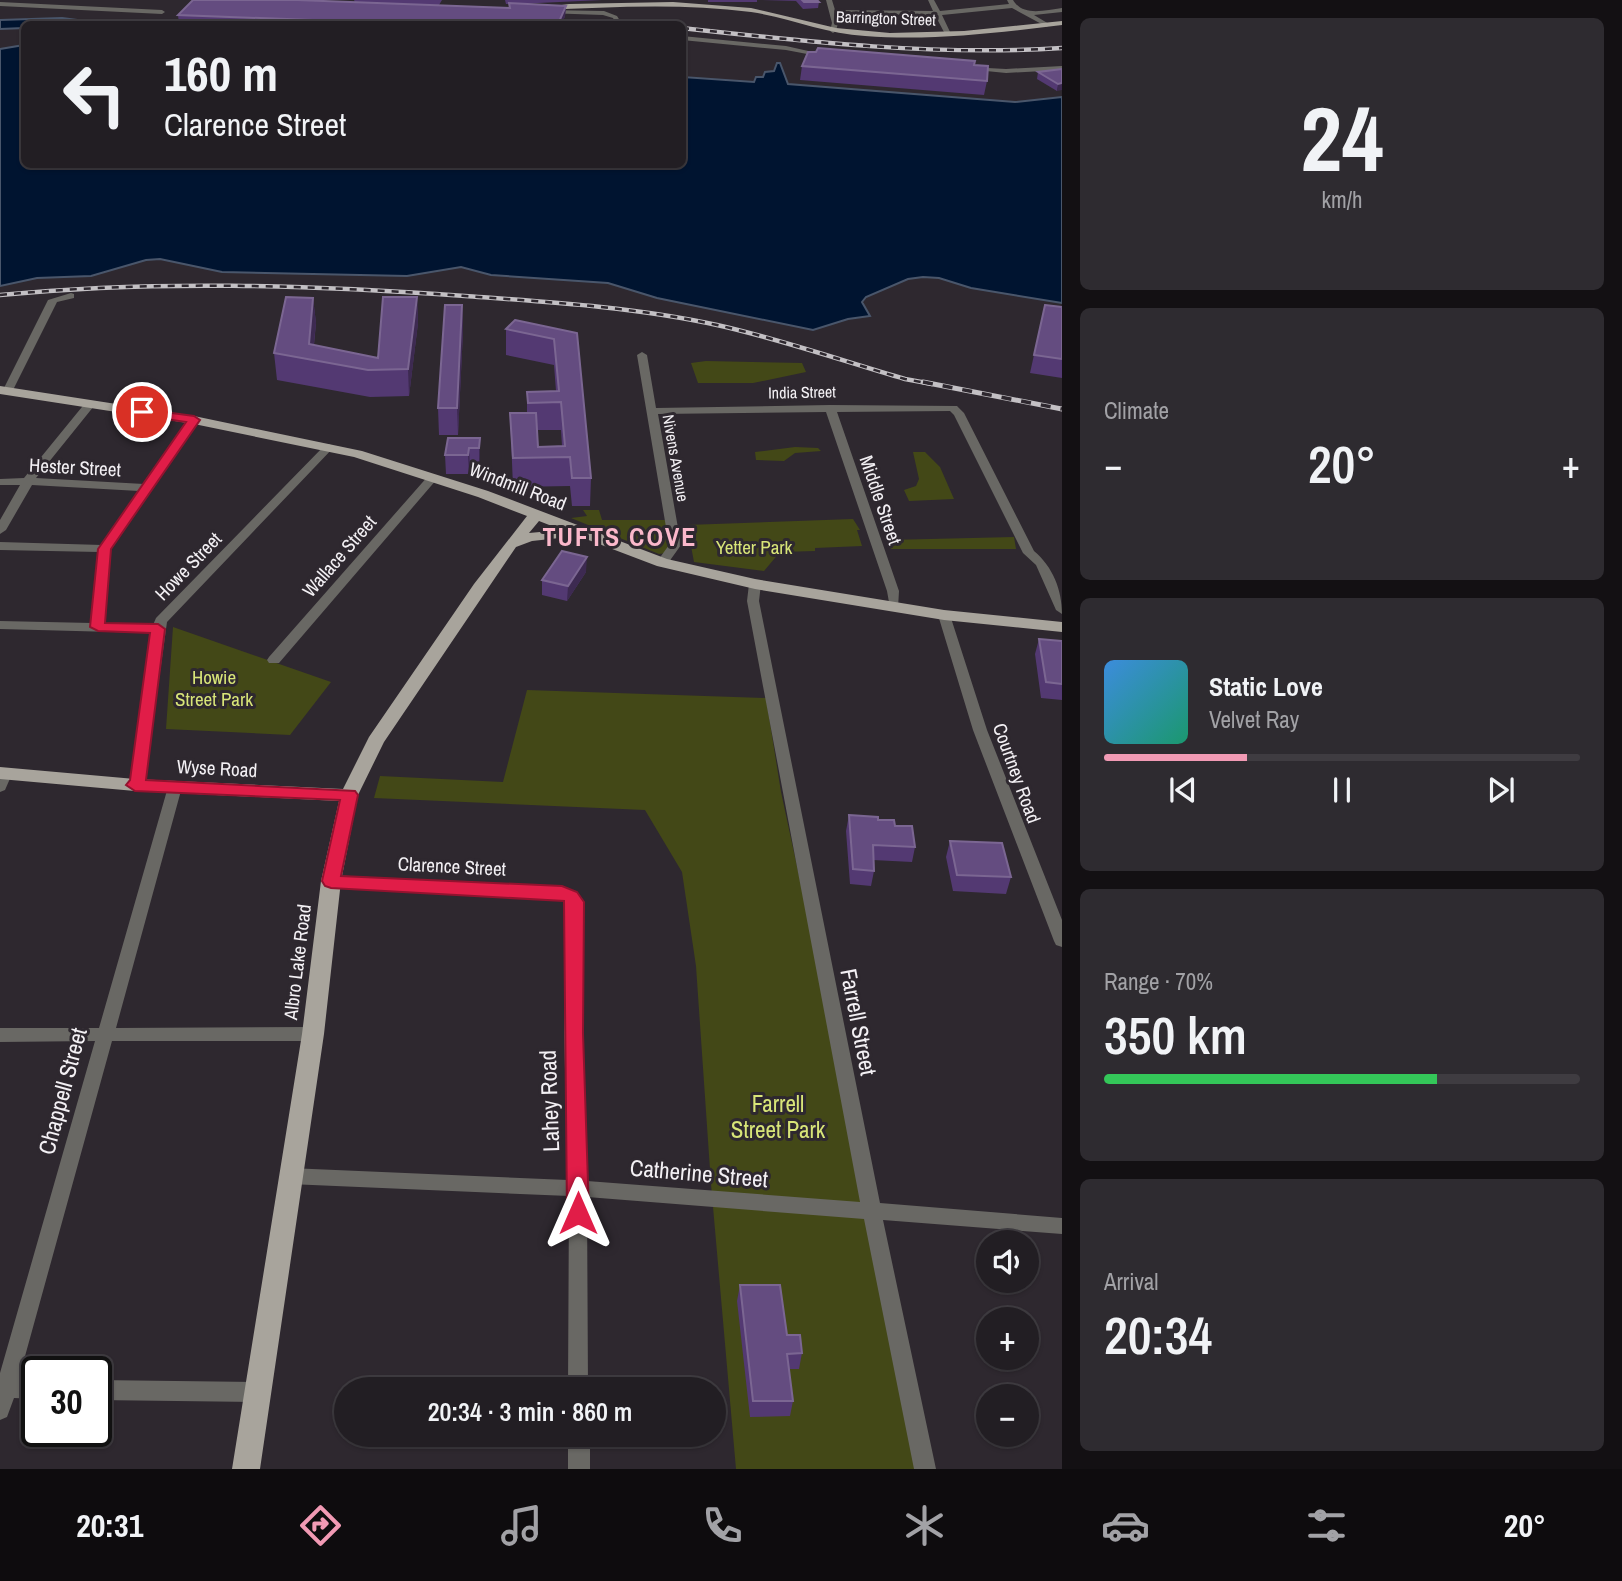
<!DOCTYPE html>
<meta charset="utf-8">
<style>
body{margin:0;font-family:"Archivo Narrow",sans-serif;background:#2e2b30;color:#f1f3f6;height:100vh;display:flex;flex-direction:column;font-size:26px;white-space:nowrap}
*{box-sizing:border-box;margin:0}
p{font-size:23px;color:#a2a2a6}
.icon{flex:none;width:38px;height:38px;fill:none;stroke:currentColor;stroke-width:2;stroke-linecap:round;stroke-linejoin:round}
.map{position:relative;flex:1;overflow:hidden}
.side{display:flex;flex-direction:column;gap:18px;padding:18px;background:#131013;width:560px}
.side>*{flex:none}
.guide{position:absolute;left:21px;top:21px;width:665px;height:147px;border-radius:10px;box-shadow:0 2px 5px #0004,0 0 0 2px #3f3c41;background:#221e23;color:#f1f3f6;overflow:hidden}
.buttons{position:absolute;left:976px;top:1230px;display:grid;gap:14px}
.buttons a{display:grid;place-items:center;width:63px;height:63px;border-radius:50%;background:#221e23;box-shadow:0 2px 5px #0004,0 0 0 2px #3f3c41;font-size:35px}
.speed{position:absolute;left:21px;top:1356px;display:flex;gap:14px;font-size:35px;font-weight:700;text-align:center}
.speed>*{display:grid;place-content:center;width:91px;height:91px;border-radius:50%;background:#221e23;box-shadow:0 2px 5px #0004,0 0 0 2px #3f3c41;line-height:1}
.speed .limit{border:4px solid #111;border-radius:10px;background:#fff;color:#111}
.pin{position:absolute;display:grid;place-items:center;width:60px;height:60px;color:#fff;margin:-30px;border:4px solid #fff;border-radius:50%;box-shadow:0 2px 7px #0007}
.me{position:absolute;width:77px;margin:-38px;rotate:0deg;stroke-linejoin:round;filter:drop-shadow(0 0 5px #0008)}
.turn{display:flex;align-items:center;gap:24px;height:147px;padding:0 28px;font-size:32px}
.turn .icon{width:91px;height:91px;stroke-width:2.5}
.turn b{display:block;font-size:49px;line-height:60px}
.big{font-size:52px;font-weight:600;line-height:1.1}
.side .card{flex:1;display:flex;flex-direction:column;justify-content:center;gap:10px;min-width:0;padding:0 24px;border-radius:10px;background:#2e2b30}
.side .dial{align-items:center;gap:0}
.dial b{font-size:91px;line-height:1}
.song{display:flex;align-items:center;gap:21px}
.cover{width:84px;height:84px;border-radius:10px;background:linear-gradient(135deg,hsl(210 70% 55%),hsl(160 70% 35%))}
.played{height:7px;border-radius:4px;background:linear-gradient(90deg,#f19ab4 30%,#3f3c41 30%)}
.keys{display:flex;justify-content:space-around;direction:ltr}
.heat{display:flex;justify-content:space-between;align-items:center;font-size:38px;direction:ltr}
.charge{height:10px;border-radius:5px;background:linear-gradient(90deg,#34c759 70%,#3f3c41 0)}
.trip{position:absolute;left:334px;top:1377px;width:392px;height:70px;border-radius:35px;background:#221e23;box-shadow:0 2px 5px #0004,0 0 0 2px #3f3c41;font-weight:600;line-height:70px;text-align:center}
.tabs{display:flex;height:112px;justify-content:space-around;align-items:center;background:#0e0c0e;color:#a2a2a6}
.tabs .icon{width:49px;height:49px}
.tabs .current{color:#f19ab4}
.tabs b{font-size:32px;color:#f1f3f6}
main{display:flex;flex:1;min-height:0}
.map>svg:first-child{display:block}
</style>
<main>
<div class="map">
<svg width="1062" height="1469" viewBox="0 0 1062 1469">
<rect width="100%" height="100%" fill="#2e282f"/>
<path fill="#434817" d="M706,361L802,363L806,372L753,383H698L691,363Z
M795,447L818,448L821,451L795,453L784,461L756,460L755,452Z
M913,452H925L940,467L954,499L909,501L904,490L916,486L919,479Z
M583,510H599L602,520H667L671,544L666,553L659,554L571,518L587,516Z
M853,519L860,530H857L862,546L815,548V551L780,552L764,571L694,562L687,525Z
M1014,537L1016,549H891L888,540Z
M173,627L331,682L290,735L166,729Z
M527,690L766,698L781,792L868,1197L920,1469H736L711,1184L696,966L682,872L645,810L374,798L380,776L503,782Z"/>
<path fill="#001430" stroke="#49566b" stroke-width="2" d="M62,18L85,21L74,24H24V28L0,29V20Z
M24,45V164H682L683,77L754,82L756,77H763L765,72L774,71L777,63H780L788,84L1015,102L1062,97V303L971,288L939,278L923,277L908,279L866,297L862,302L870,316L848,319L813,330L657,298L608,283L491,275L461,267L407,276L222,272L160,259L146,260L91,276L37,278L0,286V49Z"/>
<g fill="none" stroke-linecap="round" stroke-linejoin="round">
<path fill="#696864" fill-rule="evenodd" d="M826,0H832L835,10L933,11L928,0H934L940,11L1009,4L1007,0H1013C1023,17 1045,10 1062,8V12L1034,15L1049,24L1047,27L1012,8L942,15L951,34L948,36L945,34L935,15L836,14L838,23L836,31L833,33L830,31L832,23Z
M0,2L162,10L165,12L162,14L0,6Z
M547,10L604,11L617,16L622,24H616L613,18L603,15L545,13Z
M682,36L786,46L826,55L823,57L786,50L682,40Z
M1062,66V70L1006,73L966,69L969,67L1006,69Z
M71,293L74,294V298L57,302L13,390L8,393L4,392L3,390L48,300Z
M642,352L647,355L656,408L830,405L957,406L964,413L1034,551C1053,567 1062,590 1062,614L1056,610L1036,565L1023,553L954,415L950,411L837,412L899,591L898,608H890L887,591L826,412L658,414L681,545L666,566H658L656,563L669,545L637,355Z
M90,401L94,402V406L36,478L144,484L190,418H198L199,420L111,549L105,624L153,625L156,618L325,445L329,444L334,447L167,622L145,780L140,788L135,790L128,785L131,780L151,633L0,629V621L92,623L99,552L0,550V542L102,545L139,491L32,485L6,530L0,534V520L20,485H0V479L24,478L86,402Z
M433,474L439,477L437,479L279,663H269L267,660L269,657L429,475Z
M755,580L761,584L759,601L880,1203L1062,1218V1234L883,1220L936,1469H914L864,1219L587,1197L588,1390H568L569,1196L289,1184L282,1182L280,1176L282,1170L289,1168L568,1180L564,1033L567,904L559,898L331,887L326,885L323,881L326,877L331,875L562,887L581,898L583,902L582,1033L587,1181L860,1202L747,601L749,584Z
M944,611L950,615L987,730L1062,920V947L1056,945L1054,941L973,730L938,615Z
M5,769L12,774L5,790L0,792V771Z
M175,782L182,787L116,1028L313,1027L319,1029L322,1034L319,1039L313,1041H112L19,1378L37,1379V1399L14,1398L7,1417L0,1420V1373L95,1041L0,1042V1028H99L168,787Z
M96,1380L258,1382L265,1385L268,1392L265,1399L258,1402L96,1400Z
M568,1435H590V1469H568Z"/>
<path fill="#a8a49c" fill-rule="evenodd" d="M673,2L751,8L836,28L890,33L964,31L1062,21V25C997,33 931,41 865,36C826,34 790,18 751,12C682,3 612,7 543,10L539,8L569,4Z
M0,386L194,416L362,451L488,491L667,559L755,579L944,610L1062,622V632L944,620L755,589L657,566L578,536L532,541L516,547L384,742L358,795L341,881L324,1034L260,1469H232L302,1034L321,881L339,801L135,791L0,779V767L135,779L343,789L369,737L474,584L527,516L478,497L354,457L194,424L0,394ZM539,521L562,530L529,533Z"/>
<g stroke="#c3c0c4" stroke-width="4.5">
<path id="rail-far1" d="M629,22L650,24
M682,28C809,42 934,56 1062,48
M0,295C154,280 310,285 465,296C549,302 634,307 717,325C780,339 843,361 905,379L932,384"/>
</g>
<g stroke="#c3c0c4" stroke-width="5">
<path id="rail" d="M923,382L1062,409"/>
</g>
<use href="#rail-far1" stroke="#2e282f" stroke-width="2.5" stroke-dasharray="7" stroke-linecap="butt"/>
<use href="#rail" stroke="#2e282f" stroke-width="3.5" stroke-dasharray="10" stroke-linecap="butt"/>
</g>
<path fill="#533972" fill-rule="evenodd" d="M354,0H442L439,5L355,2Z
M505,0H602L517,4L566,6L565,16L562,24H179L178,15L509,8V4H506Z
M708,0H757V2H708Z
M762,0H817L819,2L818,8L803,9L796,1Z
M974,65L987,81L984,95L800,80L802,66Z
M1062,69L1057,91L1037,79L1038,72Z
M417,297L418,323L409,396L370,397L277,380L274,353L313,298L316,323L314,345L378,358Z
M462,305L463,331L458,435H439L438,408Z
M1045,305L1062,307V378L1030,373Z
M506,329L577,333L591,478L590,506H572L570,486L513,487L510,413H527V392L556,391L554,365L506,355ZM537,430H561L562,446L538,447Z
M480,438L479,467H470L469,474H446L445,455Z
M586,572L567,601L542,595V580Z
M1039,639L1062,641V700L1041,698L1035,654Z
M849,815L878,820L895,826L915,847L912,862L873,860L874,871L871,886L850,884L846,831Z
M950,841L1011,877L1006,894L953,891L946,857Z
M740,1285L787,1335L802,1353L799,1369H789L793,1401L790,1416L750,1417L737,1301Z"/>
<path fill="#3d2a51" d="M566,6L565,16L562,24H558Z
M1062,83V90L1057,91L1058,84Z
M417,297L418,323L409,396L408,369Z
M313,298L316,323L312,360L309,344Z
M462,305L463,331L458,435L457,408Z
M480,438V457L479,467V448Z
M469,448L470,467L469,474L468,455Z
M587,557L586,572L567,601L568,586Z"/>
<path fill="#644c80" stroke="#7b6692" stroke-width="2" d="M193,0H297L510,8L509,3L566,6L558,24H458L459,23L419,22L417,24L178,15Z
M802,0H817L819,2H804Z
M818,48L975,61L974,65L988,66L987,81L802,66L808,52H816Z
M1062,69V83L1058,84L1038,72Z
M286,297L313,298L309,344L378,358L383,297H417L408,369L368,370L274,353Z
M445,305H462L457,408H438Z
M1045,305L1062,307V359L1034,355Z
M515,320L577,333L591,478H572L570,457L513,458L510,413H536L538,447L565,446L561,402L528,403L527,392L559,391L554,339L506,329Z
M448,438H480L479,448H469L468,455H445Z
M562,551L587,557L568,586L542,580Z
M1039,639L1062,641V684L1046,682Z
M849,815L878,817V820H894L895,826H912L915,847L873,845L874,871L853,869Z
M950,841L1002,843L1011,877L957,875Z
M740,1285H780L787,1335H800L802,1353L787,1354L793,1401H753Z"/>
<path fill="#e11d48" stroke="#92132f" stroke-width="2" d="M142,409L194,416L200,420L111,549L105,623L158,624L165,629L146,780L355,791L358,795L341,876L562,886L577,892L584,902L583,1033L589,1213L585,1220L578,1223L570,1220L567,1213L564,901L331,888L325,886L322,881L340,800L135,791L126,785L130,780L150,633L98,631L90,627L98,549L186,422L138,415L136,412Z"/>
<g text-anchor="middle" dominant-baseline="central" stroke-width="6" stroke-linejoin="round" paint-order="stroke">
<g font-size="16" fill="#f3f0f4" stroke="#2e282f">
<text transform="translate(886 18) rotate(2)">Barrington Street</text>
<text transform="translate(802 392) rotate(-1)">India Street</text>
<text transform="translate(676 458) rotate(80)">Nivens Avenue</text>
</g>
<g font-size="19" fill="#f3f0f4" stroke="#2e282f">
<text transform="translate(75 467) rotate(3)">Hester Street</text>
<text transform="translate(518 486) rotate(21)">Windmill Road</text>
<text transform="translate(881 500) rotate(71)">Middle Street</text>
<text transform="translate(339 556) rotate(-49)">Wallace Street</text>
<text transform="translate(188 566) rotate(-46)">Howe Street</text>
<text transform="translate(217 768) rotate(3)">Wyse Road</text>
<text transform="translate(1017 773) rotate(70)">Courtney Road</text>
<text transform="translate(452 866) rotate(3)">Clarence Street</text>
<text transform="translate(297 962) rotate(-83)">Albro Lake Road</text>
</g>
<g font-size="19" fill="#d8e578" stroke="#2e282f">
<text x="754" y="547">Yetter Park</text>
<text x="214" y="677">Howie<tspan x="214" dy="22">Street Park</tspan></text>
</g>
<g font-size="23" fill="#f3f0f4" stroke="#2e282f">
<text transform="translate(859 1022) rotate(79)">Farrell Street</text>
<text transform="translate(62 1091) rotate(-75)">Chappell Street</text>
<text transform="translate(549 1101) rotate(-92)">Lahey Road</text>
<text transform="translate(699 1173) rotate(5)">Catherine Street</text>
</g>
<g font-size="23" fill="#d8e578" stroke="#2e282f">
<text x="778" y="1103">Farrell<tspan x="778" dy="26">Street Park</tspan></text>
</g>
<g font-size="26" font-weight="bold" letter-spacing="2" fill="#fbb8cb" stroke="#2e282f">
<text x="620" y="536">TUFTS COVE</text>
</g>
</g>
</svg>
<div class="buttons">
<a><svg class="icon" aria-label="sound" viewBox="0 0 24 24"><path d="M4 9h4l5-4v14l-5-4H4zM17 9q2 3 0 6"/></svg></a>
<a>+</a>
<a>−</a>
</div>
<div class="speed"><div class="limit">30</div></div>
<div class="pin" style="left:142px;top:412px;background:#d93025"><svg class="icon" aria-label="arrive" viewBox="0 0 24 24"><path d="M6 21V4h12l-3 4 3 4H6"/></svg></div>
<svg class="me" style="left:578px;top:1213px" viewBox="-20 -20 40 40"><path d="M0-17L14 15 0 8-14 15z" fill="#e11d48" stroke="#fff" stroke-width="4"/></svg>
<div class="trip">20:34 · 3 min · 860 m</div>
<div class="guide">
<div class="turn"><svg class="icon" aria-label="left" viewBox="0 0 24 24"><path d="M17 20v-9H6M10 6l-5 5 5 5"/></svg><div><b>160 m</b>Clarence Street</div></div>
</div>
</div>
<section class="side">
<div class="card dial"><b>24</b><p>km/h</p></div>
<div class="card"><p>Climate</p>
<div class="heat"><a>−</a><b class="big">20°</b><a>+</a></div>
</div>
<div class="card">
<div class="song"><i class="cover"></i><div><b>Static Love</b><p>Velvet Ray</p></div></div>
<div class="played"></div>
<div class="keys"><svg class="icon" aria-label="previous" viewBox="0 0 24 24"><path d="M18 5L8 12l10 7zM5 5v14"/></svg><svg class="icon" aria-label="pause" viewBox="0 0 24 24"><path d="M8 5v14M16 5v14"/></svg><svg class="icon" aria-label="next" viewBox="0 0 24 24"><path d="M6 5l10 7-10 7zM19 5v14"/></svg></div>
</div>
<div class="card"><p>Range · 70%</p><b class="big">350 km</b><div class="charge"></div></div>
<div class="card"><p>Arrival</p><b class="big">20:34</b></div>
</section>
</main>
<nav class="tabs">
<b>20:31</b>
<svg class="icon current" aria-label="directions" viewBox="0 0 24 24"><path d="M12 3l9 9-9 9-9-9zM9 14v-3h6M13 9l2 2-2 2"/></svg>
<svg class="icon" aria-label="music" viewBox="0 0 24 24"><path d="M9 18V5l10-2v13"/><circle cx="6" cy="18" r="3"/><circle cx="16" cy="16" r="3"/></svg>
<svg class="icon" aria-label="phone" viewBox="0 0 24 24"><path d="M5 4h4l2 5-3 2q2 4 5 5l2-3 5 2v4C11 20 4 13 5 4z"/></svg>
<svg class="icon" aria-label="climate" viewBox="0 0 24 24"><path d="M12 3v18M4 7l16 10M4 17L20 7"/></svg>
<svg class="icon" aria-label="car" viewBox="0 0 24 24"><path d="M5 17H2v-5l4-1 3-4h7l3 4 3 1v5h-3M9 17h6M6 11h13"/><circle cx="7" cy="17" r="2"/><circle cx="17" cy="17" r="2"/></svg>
<svg class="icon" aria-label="filters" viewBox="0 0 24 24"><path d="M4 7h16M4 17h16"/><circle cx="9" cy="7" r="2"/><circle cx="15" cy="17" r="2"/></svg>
<b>20°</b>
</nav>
